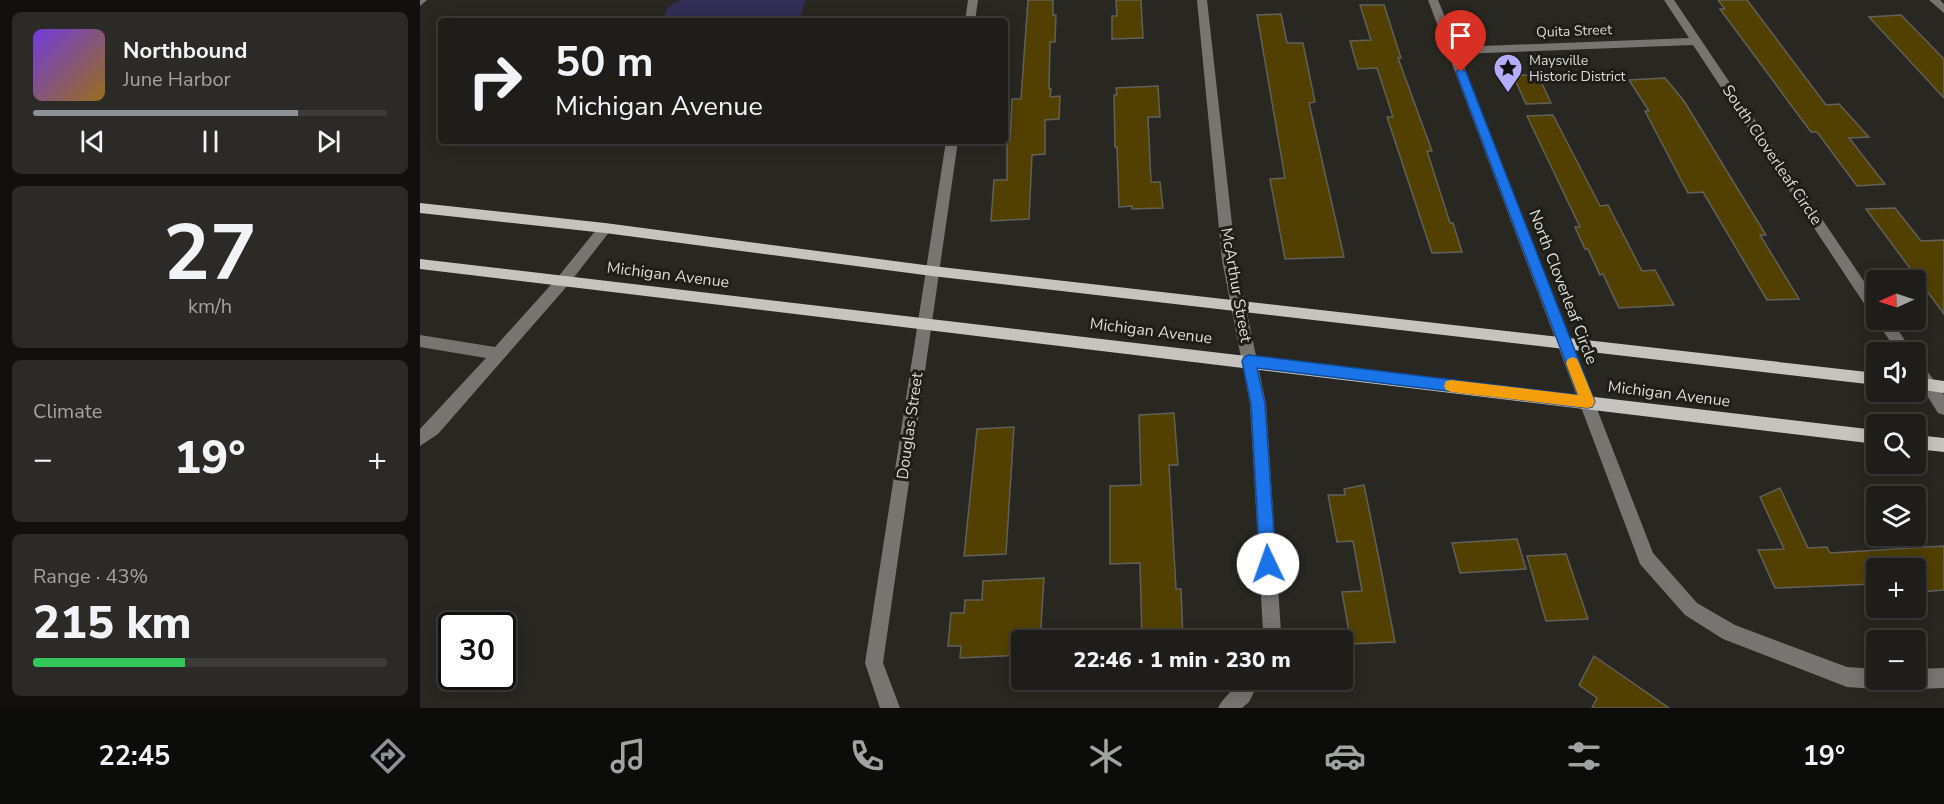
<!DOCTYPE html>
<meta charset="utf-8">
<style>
body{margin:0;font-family:"Nunito Sans",sans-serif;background:#2c2a26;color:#f1f3f6;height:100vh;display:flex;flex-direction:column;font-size:22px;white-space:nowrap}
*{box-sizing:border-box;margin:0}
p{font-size:20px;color:#a1a2a2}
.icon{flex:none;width:33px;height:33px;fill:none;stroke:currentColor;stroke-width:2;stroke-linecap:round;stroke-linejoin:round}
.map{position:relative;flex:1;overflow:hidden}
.side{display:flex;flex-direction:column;gap:12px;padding:12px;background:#11100e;width:420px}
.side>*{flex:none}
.banner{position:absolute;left:18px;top:18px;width:570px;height:126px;border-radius:6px;box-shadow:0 3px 15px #0003,0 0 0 2px #3c3b38;background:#1f1d19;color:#f1f3f6;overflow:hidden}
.needle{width:39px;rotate:267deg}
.controls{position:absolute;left:1446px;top:270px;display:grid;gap:12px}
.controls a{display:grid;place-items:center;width:60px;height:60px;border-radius:6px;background:#1f1d19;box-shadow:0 3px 15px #0003,0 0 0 2px #3c3b38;font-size:30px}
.speed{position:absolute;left:18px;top:612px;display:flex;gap:12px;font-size:30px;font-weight:700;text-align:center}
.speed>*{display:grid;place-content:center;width:78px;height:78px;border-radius:50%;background:#1f1d19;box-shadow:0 3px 15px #0003,0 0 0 2px #3c3b38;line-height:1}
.speed .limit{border:3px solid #111;border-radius:9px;background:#fff;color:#111}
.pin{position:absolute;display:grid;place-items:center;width:51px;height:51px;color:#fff;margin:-62px -26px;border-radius:50% 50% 50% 0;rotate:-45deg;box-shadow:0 0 6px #0007}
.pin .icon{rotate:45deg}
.me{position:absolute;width:66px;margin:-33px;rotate:357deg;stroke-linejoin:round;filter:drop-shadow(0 0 4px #0008)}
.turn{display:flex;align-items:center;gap:21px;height:126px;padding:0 18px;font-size:27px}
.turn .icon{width:78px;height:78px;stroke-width:2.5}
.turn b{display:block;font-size:42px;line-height:51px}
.big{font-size:45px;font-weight:800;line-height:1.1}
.side .widget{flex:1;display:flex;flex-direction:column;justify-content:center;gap:9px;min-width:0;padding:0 21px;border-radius:9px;background:#2c2a26}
.side .dial{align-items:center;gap:0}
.dial b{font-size:78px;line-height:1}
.song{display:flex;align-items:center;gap:18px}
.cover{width:72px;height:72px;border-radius:9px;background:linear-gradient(135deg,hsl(260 70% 55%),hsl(40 70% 35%))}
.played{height:6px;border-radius:3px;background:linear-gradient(90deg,#8c9099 75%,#3c3b38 75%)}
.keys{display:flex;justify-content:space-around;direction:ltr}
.heat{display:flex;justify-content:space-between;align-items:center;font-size:33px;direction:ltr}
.charge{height:9px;border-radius:4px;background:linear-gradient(90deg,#34c759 43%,#3c3b38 0)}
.trip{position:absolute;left:591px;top:630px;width:342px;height:60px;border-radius:6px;background:#1f1d19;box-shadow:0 3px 15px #0003,0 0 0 2px #3c3b38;font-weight:800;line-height:60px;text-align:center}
.tabs{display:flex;height:96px;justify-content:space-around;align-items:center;background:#0c0c0a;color:#a1a2a2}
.tabs .icon{width:42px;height:42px}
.tabs .on{color:#8c9099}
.tabs b{font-size:27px;color:#f1f3f6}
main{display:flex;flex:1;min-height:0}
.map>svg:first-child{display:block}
</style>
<main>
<section class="side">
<div class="widget">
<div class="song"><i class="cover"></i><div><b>Northbound</b><p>June Harbor</p></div></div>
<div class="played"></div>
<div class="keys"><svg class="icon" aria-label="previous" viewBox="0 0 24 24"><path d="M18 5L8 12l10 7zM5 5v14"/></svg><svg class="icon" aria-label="pause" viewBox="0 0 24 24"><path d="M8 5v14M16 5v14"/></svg><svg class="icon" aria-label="next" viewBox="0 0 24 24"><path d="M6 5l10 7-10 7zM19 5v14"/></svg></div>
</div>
<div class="widget dial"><b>27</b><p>km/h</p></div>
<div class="widget"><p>Climate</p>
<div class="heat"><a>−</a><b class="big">19°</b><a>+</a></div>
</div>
<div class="widget"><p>Range · 43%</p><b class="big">215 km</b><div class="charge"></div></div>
</section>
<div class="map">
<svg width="1524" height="708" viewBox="0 0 1524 708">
<rect width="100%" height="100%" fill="#292721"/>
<path fill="#332e55" d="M260,0H385L379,21H242L248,7Z"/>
<path fill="#524001" stroke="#62605a" stroke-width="1.5" d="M608,0H633V15H636L635,42H630L629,89H631L630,97L640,96L639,119L625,120V154L612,155L609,219L571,221L574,180H587V141H590L592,99H601Z
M696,0H721L723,38L692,39V16H697Z
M1298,0H1327L1406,105L1419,104L1449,137L1429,138L1465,184L1437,186L1397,132H1391L1300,9H1305Z
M940,5H964L981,58H978L1012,151H1007L1030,223H1033L1042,252L1012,253L967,117H973L957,68L938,69L930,41L951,40Z
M861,14L867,43H883L895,102L889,103L924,257L865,259L850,179L865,178L837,15Z
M1481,15L1524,59V98L1449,17Z
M1093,75H1118L1131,103L1106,104Z
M1245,78L1264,101L1346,235H1340L1379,299L1347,300L1283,192L1268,193L1225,111H1229L1209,80Z
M738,86L740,117H728L731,182H740L743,208L712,209V206L699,207L697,147H695L694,95H697L696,88Z
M1133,115L1180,206L1188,205L1222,271L1235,270L1254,305L1199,308L1183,274L1180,275L1168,249H1165L1155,227H1160L1107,116Z
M1475,208L1501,241L1524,240V314L1446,209Z
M754,413L758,465H749L756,589H761L763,640H722L720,563L690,564V486L721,485L719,415Z
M594,427L586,554L544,556L557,429Z
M944,485L960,564L975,642L932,644L929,632L922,592L942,591L933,541L917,542L908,495H925L924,489Z
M1360,488L1388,548L1407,547L1410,553L1524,546V590L1500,592L1505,601L1496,602V568H1456V590L1453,584L1355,588L1338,550L1364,549L1340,497Z
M1097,539L1106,569L1040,573L1032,543Z
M1146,554L1168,619L1126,621L1107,556Z
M624,578L620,640H602V655L540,658L541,646H528L531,613H544L545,600H562L563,581Z
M1174,656L1249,708H1172L1177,698L1159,685Z"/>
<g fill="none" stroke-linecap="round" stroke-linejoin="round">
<path fill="#767572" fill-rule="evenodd" d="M0,0H7L0,6Z
M548,0H558L555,21H545Z
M777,0H787L816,260L846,404L861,632L858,640H839L843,631L830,404L802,260Z
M1008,0H1018L1037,47L1269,38L1244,0H1254L1456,299V316L1451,314L1273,45L1039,54L1233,553L1277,603L1315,625L1427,667L1456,669V680H1496V669L1524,668V688L1468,690L1461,686L1456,689L1427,687L1303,639L1265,615L1220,564Z
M1509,0H1520L1524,4V13Z
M526,141H538L463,663L480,708H460L445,663Z
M185,223L192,228L190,231L148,285L18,434L0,446V429L66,358L0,347V335L75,347L138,277L180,225Z
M1456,318L1471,320L1493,352H1478L1458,324Z
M1496,360L1501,362L1524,395V415L1518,413L1496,378Z
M820,680H840L829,702L822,708H798C803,697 814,690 820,680Z"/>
<path fill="#c6c4be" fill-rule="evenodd" d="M0,203L185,223L512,266L1456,373V385L512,276L185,233L0,213Z
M0,259L1456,430V444L0,269Z
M1496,377L1524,381V393L1496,389Z
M1496,435L1524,438V452L1496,449Z"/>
</g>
<path fill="#1a73e8" stroke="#114b97" stroke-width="1.5" d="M1041,68L1046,72L1175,402L1172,407L1167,408L837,368L845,404L856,564L853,569L848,571L842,569L840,564L831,404L822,361L824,357L829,355L1158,395L1036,72Z"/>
<path fill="#f59e0b" d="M1153,357L1157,359L1159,363L1175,402L1172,407L1167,408L1031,392L1026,390L1024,386L1026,381L1031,380L1158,395L1146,363L1148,359Z"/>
<defs>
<g id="sight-pin" transform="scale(1.5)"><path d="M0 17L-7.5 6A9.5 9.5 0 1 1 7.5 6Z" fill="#b3adf9" stroke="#1f1d18"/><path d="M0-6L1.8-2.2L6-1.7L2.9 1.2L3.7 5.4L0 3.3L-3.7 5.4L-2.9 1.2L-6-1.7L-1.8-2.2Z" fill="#111"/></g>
</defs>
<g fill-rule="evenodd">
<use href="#sight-pin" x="1088" y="68"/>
</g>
<g text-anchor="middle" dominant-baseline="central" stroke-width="6" stroke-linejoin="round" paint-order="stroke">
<g font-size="14" fill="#dcdad7" stroke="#1f1d18">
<text transform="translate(1154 31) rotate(-2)">Quita Street</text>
</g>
<g font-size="14" fill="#dcdad7" stroke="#1f1d18" text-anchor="start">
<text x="1109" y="60">Maysville<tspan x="1109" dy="16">Historic District</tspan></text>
</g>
<g font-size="16" fill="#dcdad7" stroke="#1f1d18">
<text transform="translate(1352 155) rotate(56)">South Cloverleaf Circle</text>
<text transform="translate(248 275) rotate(7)">Michigan Avenue</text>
<text transform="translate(816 285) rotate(80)">McArthur Street</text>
<text transform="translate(1143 287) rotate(69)">North Cloverleaf Circle</text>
<text transform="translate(731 331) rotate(7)">Michigan Avenue</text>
<text transform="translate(1249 394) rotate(7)">Michigan Avenue</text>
<text transform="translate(490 426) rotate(-82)">Douglas Street</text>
</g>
</g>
</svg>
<div class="controls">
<a><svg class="needle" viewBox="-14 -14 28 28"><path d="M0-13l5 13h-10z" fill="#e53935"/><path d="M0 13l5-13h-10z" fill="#a1a2a2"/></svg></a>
<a><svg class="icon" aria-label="sound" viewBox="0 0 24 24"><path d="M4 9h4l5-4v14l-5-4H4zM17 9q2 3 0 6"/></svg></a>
<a><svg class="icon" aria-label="search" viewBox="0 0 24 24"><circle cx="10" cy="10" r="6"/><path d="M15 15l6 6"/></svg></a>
<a><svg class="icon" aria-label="layers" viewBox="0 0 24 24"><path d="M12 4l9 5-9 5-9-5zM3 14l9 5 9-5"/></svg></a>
<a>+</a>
<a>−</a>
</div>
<div class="speed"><div class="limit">30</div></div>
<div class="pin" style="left:1041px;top:72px;background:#d93025"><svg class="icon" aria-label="arrive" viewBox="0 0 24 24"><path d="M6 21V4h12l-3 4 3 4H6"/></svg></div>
<svg class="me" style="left:848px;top:564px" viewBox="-20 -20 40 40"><circle r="19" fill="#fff"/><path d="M0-13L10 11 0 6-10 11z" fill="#1a73e8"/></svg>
<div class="trip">22:46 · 1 min · 230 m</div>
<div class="banner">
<div class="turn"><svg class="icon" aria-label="right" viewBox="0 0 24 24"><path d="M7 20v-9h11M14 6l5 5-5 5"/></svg><div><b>50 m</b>Michigan Avenue</div></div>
</div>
</div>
</main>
<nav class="tabs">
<b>22:45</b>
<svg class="icon on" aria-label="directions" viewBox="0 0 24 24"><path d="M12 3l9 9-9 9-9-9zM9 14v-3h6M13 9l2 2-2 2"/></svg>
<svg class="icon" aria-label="music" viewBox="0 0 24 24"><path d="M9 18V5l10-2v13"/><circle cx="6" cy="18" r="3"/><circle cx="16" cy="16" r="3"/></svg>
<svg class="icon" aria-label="phone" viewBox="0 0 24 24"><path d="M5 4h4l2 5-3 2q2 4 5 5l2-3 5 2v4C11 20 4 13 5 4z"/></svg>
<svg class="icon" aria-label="climate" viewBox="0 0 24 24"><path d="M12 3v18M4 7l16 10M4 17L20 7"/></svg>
<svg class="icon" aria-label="car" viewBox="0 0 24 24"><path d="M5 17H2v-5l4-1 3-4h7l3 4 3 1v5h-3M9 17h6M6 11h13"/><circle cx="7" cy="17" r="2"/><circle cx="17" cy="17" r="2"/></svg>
<svg class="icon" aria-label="filters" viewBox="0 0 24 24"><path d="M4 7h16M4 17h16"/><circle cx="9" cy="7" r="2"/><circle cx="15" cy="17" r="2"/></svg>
<b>19°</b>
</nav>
